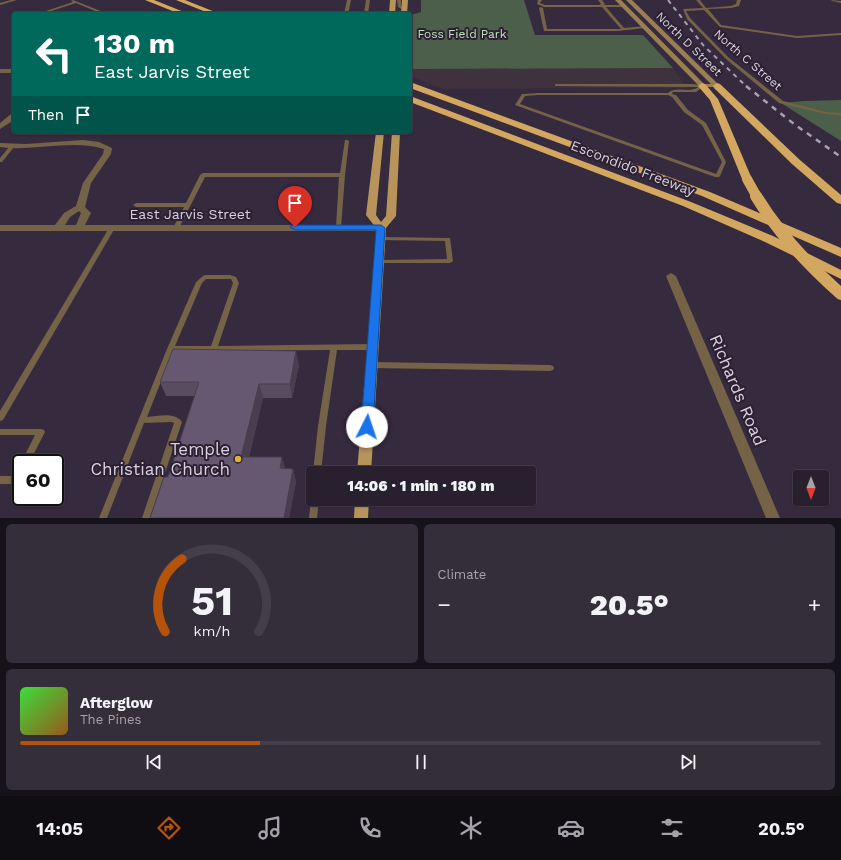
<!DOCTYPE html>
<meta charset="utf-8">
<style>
body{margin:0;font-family:"Work Sans",sans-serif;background:#342d3a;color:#f1f3f6;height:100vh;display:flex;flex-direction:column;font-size:15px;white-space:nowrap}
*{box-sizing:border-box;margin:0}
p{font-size:13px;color:#a5a3aa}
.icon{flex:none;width:22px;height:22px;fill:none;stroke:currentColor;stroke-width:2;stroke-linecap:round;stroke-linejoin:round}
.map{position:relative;height:518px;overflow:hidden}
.details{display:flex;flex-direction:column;gap:6px;padding:6px;background:#161219;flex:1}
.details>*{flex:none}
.top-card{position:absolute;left:12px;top:12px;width:400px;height:122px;border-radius:4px;box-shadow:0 1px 3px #0004,0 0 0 1px #443e4a;background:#00695c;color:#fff;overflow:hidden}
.needle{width:26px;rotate:180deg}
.fabs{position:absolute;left:793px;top:470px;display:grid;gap:8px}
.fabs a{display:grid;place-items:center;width:36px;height:36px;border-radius:4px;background:#28202e;box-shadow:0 1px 3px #0004,0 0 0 1px #443e4a;font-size:20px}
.speed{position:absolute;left:12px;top:454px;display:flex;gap:8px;font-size:20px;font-weight:700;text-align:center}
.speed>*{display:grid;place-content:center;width:52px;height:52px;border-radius:50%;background:#28202e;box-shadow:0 1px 3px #0004,0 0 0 1px #443e4a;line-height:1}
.speed .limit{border:2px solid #111;border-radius:6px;background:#fff;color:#111}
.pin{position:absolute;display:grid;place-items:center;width:34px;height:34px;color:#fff;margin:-41px -17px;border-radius:50% 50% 50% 0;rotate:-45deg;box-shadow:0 0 4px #0007}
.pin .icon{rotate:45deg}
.me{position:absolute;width:44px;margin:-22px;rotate:4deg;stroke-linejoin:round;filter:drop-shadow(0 0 3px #0008)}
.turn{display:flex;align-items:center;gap:14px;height:84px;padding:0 16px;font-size:18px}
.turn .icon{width:52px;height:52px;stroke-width:2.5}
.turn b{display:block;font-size:28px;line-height:34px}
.then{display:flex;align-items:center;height:38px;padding:0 16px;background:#0003;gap:8px;font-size:15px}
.big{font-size:30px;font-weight:800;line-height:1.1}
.details .card{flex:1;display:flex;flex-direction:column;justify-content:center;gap:6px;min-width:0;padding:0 14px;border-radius:6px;background:#342d3a}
.details .dial{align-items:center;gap:0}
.dial svg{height:104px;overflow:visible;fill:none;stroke:#443e4a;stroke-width:7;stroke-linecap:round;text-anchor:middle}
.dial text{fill:#f1f3f6;stroke:none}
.song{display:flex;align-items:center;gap:12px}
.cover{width:48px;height:48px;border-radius:6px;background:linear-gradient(135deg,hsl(120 70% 55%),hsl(30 70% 35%))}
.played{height:4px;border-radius:2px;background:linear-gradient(90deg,#b45309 30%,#443e4a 30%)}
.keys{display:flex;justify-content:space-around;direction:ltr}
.heat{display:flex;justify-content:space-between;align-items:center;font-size:22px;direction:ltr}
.details .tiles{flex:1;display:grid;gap:6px;grid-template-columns:1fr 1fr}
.card:last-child{grid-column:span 2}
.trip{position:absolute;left:306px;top:466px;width:230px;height:40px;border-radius:4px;background:#28202e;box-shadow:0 1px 3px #0004,0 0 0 1px #443e4a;font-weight:800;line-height:40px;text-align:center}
.tabs{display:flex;height:64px;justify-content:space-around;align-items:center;background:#100d12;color:#a5a3aa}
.tabs .icon{width:28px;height:28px}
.tabs .active{color:#b45309}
.tabs b{font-size:18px;color:#f1f3f6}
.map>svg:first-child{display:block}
</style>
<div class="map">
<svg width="841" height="518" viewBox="0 0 841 518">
<rect width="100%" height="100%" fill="#362a3e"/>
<path fill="#40313e" d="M673,68L687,88L443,89L410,76V69Z"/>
<path fill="#4c5f4a" d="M421,0H524L535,35H643L673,68L410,69L411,15L421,12Z
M841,100V141L781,103L804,101Z"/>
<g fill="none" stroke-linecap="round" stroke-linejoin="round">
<path fill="#746347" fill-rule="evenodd" d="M11,0H17L0,5V3Z
M73,0L103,12L100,13L76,3L42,14H37L73,2L71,1Z
M347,0H351L348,14H344Z
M366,0H370L368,14H364Z
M397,0H401V6L406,8V10H404L398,7Z
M538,0H542L540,3L545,5H599L601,4L598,0H602L605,4L604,5H624V7H606L624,28L645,26L647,27L645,28L618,31H544L539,8L541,7L543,8L547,29H621L602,7H544L537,4Z
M696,0H700L706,8L731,6L736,4L737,0H741L739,6L731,8L708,9L721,25L797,36L841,33V35L797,38L720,27L704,10L686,11L690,18L728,57L783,101L826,112L841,113V115L826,114L779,103L726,59L687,19L683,9L703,8Z
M831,0L841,1V3L832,1Z
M555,84H691L703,85V87L696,92H673L672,94L676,95L688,110L706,123L726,162L720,176L719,177H715L515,105L522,94H524L538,93H668C676,85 690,94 698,87L556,86H555ZM538,95H668L672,97L684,112L702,125L722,162L716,174L520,104L525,96Z
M345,140H347L349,141L345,175L341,228L339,229L336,227L339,177H205L179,228L176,230L173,228L184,207H136L133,205L136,203H186L200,175L203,173H340Z
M10,146H14V147L2,162H0V158Z
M112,226L115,228L3,420L0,421V411L109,228Z
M381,237L450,238L453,261L450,263H377L376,262L379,260L447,259L445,241L379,240L378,239L379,238Z
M205,275H230L236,277L239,283L218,346L373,344L375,345L376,347L375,349L373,350H337L326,426L321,473H313L318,426L330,350L173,351L147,417C158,416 175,412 182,422L150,518H142L174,423L171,422L144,423L107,518H99L167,349L196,282L203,276ZM206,279H231L233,283L211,346H175L202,283Z
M372,362L550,365L553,366L554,368L553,370L550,371L372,368L369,367L368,365L369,363Z
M0,429H41L44,430L45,432L29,463H21L35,435H0Z
M21,466V479L19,483L16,484H0V476H14L18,467Z
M312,496H313V499H319L317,518H309L311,499Z"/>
<path fill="#746347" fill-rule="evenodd" d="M0,69H14V73H0Z
M11,114H14V120L0,129V123Z
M83,140L99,142L112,148L111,154L91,183L85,207L91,213L85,225H381L386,228L381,231H0V225H55L64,213L76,206L83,183L103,154L104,149C70,139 34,152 0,147V143L26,144ZM79,211L81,213L76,225H65L70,217Z
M671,273L676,276L780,518H766L666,276Z"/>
<path fill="#9a7f52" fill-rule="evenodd" d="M615,0H621L704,84H711L626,0H632L719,85V87H700Z"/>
<path fill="#b8945a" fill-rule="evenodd" d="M390,0H396L395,14H389Z
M402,0H408L407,14H401Z
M376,132H384L376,215L381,222L386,216L392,132H400L396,216L386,228L371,473H357L376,239V228L366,215Z
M355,499H369L368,518H354Z"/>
<path fill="#d3a760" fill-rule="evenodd" d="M145,0H154L189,14H180Z
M176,0H185L220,14H211Z
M410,82L710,192L841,248V257L702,196L410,88Z
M702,83L705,84L718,99L752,179L751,181L747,182L742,179L710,100L698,86Z
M717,83L720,84L800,160L841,195V204L837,203L792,164L714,88L713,86Z
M410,96L691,202L773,236L841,270V279L765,242L683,206L410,102Z"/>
<path stroke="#a9a1b0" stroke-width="2" stroke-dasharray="4.5 4.5" stroke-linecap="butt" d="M668,0L703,45L747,87"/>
<path stroke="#a9a1b0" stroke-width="2.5" stroke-dasharray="5.5 5.5" stroke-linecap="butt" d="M746,86L794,124L841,157"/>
<path stroke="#d3a760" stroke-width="10" d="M747,179L757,197"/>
<path stroke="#d3a760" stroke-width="12" d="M756,196C779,234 808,265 841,294"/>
</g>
<path fill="#594c61" d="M299,365L292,398H263L249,457L285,469H293L296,482L289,518H150L168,477L195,396H166L160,382Z"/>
<path fill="#483e4f" d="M296,351L299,365L292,398L290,384Z
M259,384L263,398L245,471L241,457Z
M282,457L286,471L280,468Z
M293,469L296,482L289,518H284Z"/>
<path fill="#675871" stroke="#483e4f" d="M173,349L296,351L290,384H259L241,457H282L280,468L293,469L284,518H150L164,477H168L199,382H160Z"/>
<path fill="#1a73e8" stroke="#114b97" d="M292,225H381L385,228L373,427L371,430L367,432L363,430L361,427L376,230H295L290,227Z"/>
<circle fill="#deb133" stroke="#2c2033" stroke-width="1.5" cx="238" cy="459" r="4"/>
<g text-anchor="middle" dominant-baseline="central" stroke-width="4" stroke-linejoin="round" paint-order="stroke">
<g font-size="12" fill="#bce4b8" stroke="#2c2033">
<text x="462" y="34">Foss Field Park</text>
</g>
<g font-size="12" fill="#d8d1de" stroke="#2c2033">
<text transform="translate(689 44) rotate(44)">North D Street</text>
<text transform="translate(748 60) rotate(41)">North C Street</text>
</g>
<g font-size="14" fill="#d8d1de" stroke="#2c2033">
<text transform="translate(633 168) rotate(21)">Escondido Freeway</text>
<text x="190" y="214">East Jarvis Street</text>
</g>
<g font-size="17" fill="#d8d1de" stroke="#2c2033">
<text transform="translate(738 390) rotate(67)">Richards Road</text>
</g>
<g font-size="17" fill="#d8d1de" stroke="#2c2033" text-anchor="end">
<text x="230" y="449">Temple<tspan x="230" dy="20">Christian Church</tspan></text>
</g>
</g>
</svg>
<div class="fabs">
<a><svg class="needle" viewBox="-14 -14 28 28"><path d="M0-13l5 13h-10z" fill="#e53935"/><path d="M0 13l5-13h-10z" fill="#a5a3aa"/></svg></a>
</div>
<div class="speed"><div class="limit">60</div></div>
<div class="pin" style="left:295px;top:227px;background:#d93025"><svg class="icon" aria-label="arrive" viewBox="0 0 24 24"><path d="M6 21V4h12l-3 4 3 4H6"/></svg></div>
<svg class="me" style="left:367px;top:427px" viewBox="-20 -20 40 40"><circle r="19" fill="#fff"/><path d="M0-13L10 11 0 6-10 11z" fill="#1a73e8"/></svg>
<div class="trip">14:06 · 1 min · 180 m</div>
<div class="top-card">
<div class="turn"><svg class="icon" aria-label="left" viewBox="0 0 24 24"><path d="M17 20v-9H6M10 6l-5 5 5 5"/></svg><div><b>130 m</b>East Jarvis Street</div></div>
<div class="then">Then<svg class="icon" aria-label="arrive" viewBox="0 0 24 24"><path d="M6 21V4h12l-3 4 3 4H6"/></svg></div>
</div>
</div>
<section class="details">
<div class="tiles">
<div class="card dial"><svg viewBox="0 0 100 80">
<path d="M14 69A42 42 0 1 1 86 69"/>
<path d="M14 69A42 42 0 0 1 27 13" stroke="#b45309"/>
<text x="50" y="56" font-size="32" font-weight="700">51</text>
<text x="50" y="72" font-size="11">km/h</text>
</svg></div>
<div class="card"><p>Climate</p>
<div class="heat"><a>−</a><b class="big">20.5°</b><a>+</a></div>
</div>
<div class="card">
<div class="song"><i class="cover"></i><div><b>Afterglow</b><p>The Pines</p></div></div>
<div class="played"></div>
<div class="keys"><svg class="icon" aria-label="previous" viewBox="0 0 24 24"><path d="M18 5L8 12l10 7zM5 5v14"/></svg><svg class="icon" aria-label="pause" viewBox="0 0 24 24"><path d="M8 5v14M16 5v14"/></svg><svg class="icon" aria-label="next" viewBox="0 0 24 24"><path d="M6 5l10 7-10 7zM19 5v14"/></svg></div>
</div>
</div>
</section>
<nav class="tabs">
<b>14:05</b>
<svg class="icon active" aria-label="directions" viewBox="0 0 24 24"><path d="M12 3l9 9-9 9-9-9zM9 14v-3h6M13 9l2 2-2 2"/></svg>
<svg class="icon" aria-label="music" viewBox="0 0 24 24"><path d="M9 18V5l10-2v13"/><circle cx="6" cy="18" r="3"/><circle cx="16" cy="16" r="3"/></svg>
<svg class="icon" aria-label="phone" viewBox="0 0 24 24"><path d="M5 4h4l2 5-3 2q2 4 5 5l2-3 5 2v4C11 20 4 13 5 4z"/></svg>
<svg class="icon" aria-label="climate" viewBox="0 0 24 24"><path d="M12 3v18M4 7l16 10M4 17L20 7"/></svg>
<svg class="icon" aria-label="car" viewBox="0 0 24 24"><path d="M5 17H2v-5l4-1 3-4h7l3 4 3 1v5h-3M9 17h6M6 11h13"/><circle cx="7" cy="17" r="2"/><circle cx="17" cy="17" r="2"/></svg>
<svg class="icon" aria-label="filters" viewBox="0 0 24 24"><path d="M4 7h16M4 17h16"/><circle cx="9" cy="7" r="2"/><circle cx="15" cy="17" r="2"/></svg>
<b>20.5°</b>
</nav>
